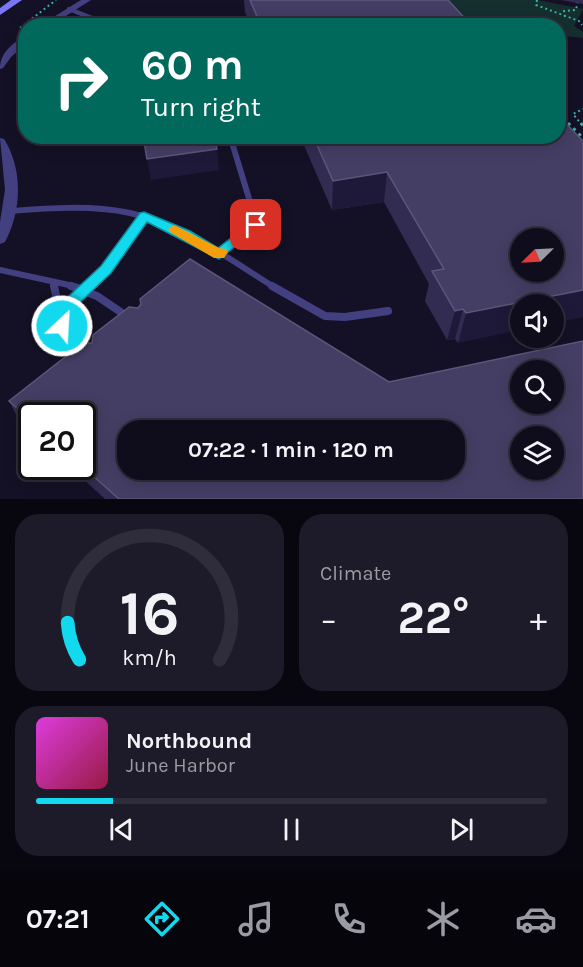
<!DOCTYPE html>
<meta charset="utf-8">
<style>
body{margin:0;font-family:Karla,sans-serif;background:#1d1b29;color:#f1f3f6;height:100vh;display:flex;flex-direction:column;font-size:22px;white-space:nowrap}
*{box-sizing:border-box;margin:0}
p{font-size:20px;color:#9b9ca3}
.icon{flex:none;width:33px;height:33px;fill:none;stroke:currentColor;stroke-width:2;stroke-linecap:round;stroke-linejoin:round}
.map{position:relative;height:499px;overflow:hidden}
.drawer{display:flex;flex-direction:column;gap:15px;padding:15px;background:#08070f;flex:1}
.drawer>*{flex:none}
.guide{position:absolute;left:18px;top:18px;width:548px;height:126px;border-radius:24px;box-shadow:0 3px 15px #0003,0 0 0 2px #2f2d3b;background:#00695c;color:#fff;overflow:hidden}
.needle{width:39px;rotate:246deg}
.tools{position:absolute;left:510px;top:228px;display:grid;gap:12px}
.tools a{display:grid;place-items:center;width:54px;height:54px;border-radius:50%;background:#0f0d1c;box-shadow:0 3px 15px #0003,0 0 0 2px #2f2d3b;font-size:30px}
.speed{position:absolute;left:18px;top:402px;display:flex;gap:12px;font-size:30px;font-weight:700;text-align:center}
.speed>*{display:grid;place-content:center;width:78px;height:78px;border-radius:50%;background:#0f0d1c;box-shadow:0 3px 15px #0003,0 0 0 2px #2f2d3b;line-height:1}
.speed .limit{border:3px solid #111;border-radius:9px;background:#fff;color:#111}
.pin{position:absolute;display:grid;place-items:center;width:51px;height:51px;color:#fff;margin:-26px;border-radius:12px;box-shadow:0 3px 9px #0006}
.me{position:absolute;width:66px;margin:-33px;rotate:25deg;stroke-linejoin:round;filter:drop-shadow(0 0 4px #0008)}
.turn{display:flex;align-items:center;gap:21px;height:126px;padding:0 24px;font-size:27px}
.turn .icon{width:78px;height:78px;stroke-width:2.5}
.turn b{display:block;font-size:42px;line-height:51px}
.big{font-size:45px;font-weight:700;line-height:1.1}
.drawer .card{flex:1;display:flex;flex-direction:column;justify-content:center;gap:9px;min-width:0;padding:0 21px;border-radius:24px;background:#1d1b29}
.drawer .dial{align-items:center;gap:0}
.dial svg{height:156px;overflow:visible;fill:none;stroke:#2f2d3b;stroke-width:7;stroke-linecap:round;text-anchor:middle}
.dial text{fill:#f1f3f6;stroke:none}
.song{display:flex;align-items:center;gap:18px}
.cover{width:72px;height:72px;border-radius:9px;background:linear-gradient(135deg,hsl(300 70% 55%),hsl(340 70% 35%))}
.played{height:6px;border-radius:3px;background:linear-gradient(90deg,#13d9ee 15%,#2f2d3b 15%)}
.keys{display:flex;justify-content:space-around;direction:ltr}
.heat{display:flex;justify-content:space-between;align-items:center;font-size:33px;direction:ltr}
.drawer .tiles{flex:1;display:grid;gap:15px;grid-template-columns:1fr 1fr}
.card:last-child{grid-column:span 2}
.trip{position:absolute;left:117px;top:420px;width:348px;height:60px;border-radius:24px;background:#0f0d1c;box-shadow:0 3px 15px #0003,0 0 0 2px #2f2d3b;font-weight:700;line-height:60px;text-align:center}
.dock{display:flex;height:96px;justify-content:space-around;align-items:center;background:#06050b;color:#9b9ca3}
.dock .icon{width:42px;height:42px}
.dock .on{color:#13d9ee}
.dock b{font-size:27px;color:#f1f3f6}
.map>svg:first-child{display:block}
</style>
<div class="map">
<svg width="583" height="499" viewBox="0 0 583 499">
<rect width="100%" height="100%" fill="#141126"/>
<path fill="#152f2e" d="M435,0H538L583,9L574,26L583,32V38L558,35V26L460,25Z"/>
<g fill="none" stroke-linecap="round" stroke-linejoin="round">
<path stroke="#39b0a8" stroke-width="2" stroke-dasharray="2 3" stroke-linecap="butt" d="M537,0L536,5L579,21L582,25
M565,17L564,11L576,10L578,0
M20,28L56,0
M558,113L570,125
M582,125L573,114L583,109"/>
<path stroke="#39b0a8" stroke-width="3" stroke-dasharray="3 4.5" stroke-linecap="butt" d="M568,123L583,138
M581,123L583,126"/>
<path stroke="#424081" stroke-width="4.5" d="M69,9L112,26"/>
<path stroke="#424081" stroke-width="6" d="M10,211C50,208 91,205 130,213C183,224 229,259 274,287
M219,254L257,225L230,136
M0,270L78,287
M54,284L55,287
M88,287L106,270L144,216"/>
<path stroke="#424081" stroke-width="8" d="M54,286L65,337L84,352
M71,286L97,296L128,317
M272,286L325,316L345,317L388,311
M61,312L89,286"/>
<path fill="#424081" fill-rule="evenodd" d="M81,0H91L50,26H39Z
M26,36V44L11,57L3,68L0,69C0,53 12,43 26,36Z
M0,138L4,139C23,169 22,211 5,242L0,244V222L5,190Z"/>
<path fill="#7977f5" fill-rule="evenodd" d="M11,0H22L0,15V8Z"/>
</g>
<path fill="#332c52" d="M244,0H448L472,26H251L245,12Z
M561,0H583V4Z
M300,136H558L458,343L455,339L447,340L425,301L429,284L384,202L332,210Z
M92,343L389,382L583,499H105L69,466H82L32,416V432L20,422L9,401Z"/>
<path fill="#1f1939" d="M217,149L219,170L151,180L147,159Z
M387,172L384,202L332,210L333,181Z
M583,290V317L554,323V304H520V330L458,343L466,313Z
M463,309L455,339L447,340L455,311Z"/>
<path fill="#453e64" stroke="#5d567c" stroke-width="1.5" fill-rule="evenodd" d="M250,0H448L472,26H261Z
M558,115L583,141V290L466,313L463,309L455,311L432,271L444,269L387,172L333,181L313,136H558ZM520,238H554V272H520Z
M143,136H214L217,149L147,159Z
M190,259L389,382L583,341V499H119L82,466V416H32V421L9,401L83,343H92L93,335L129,307L138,308L141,304L140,299ZM520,370H554V404H520ZM128,430H454V470H128ZM520,436H554V470H520Z"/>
<path fill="#13d9ee" stroke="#0c8d9b" stroke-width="1.5" d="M144,212L190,231L218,248L252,222L256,220L263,225L219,259L147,222L111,273L69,313L67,330H56L54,312L56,308L101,266L140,213Z"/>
<path fill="#f59e0b" d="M174,225L219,248L226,249L228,252L224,258H214L170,232L168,229Z"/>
</svg>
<div class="tools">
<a><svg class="needle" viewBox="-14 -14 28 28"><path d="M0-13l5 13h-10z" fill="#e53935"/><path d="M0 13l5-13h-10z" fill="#9b9ca3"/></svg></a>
<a><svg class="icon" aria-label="sound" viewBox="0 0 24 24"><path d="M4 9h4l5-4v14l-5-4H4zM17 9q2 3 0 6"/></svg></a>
<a><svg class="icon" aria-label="search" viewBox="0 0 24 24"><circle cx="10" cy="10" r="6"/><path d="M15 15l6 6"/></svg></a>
<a><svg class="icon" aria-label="layers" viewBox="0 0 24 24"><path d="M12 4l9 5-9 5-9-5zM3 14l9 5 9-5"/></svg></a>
</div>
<div class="speed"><div class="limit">20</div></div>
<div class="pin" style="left:256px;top:225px;background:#d93025"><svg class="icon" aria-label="arrive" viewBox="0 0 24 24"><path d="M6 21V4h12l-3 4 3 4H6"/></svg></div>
<svg class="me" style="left:62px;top:326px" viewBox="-20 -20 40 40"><circle r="17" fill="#13d9ee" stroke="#fff" stroke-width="3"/><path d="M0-11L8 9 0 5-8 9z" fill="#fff"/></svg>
<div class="trip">07:22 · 1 min · 120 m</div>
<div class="guide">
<div class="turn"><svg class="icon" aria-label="right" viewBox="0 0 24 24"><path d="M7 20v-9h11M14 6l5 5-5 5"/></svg><div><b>60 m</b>Turn right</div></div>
</div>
</div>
<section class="drawer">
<div class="tiles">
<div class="card dial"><svg viewBox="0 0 100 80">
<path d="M14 69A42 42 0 1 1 86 69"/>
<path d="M14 69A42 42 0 0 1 8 50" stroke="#13d9ee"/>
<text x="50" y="56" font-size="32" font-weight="700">16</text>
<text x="50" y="72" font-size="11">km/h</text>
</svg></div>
<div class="card"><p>Climate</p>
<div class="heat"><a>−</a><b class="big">22°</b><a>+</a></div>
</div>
<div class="card">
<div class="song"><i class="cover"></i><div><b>Northbound</b><p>June Harbor</p></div></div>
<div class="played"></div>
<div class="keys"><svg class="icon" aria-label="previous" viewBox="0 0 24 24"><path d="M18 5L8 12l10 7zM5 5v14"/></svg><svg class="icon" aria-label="pause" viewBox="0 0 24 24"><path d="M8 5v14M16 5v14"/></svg><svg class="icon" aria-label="next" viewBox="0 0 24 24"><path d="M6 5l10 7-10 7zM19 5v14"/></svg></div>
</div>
</div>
</section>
<nav class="dock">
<b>07:21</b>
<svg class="icon on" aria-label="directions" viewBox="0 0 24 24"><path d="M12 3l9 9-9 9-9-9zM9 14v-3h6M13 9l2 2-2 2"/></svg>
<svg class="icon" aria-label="music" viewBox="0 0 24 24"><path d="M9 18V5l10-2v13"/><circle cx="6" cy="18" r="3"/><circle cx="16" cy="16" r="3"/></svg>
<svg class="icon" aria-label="phone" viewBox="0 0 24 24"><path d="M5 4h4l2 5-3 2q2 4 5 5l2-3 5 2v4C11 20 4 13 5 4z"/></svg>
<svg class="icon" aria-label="climate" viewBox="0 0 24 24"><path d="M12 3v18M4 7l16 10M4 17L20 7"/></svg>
<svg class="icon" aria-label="car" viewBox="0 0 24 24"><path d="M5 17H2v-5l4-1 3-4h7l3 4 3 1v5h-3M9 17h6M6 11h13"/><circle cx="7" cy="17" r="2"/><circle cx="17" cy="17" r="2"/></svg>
</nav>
